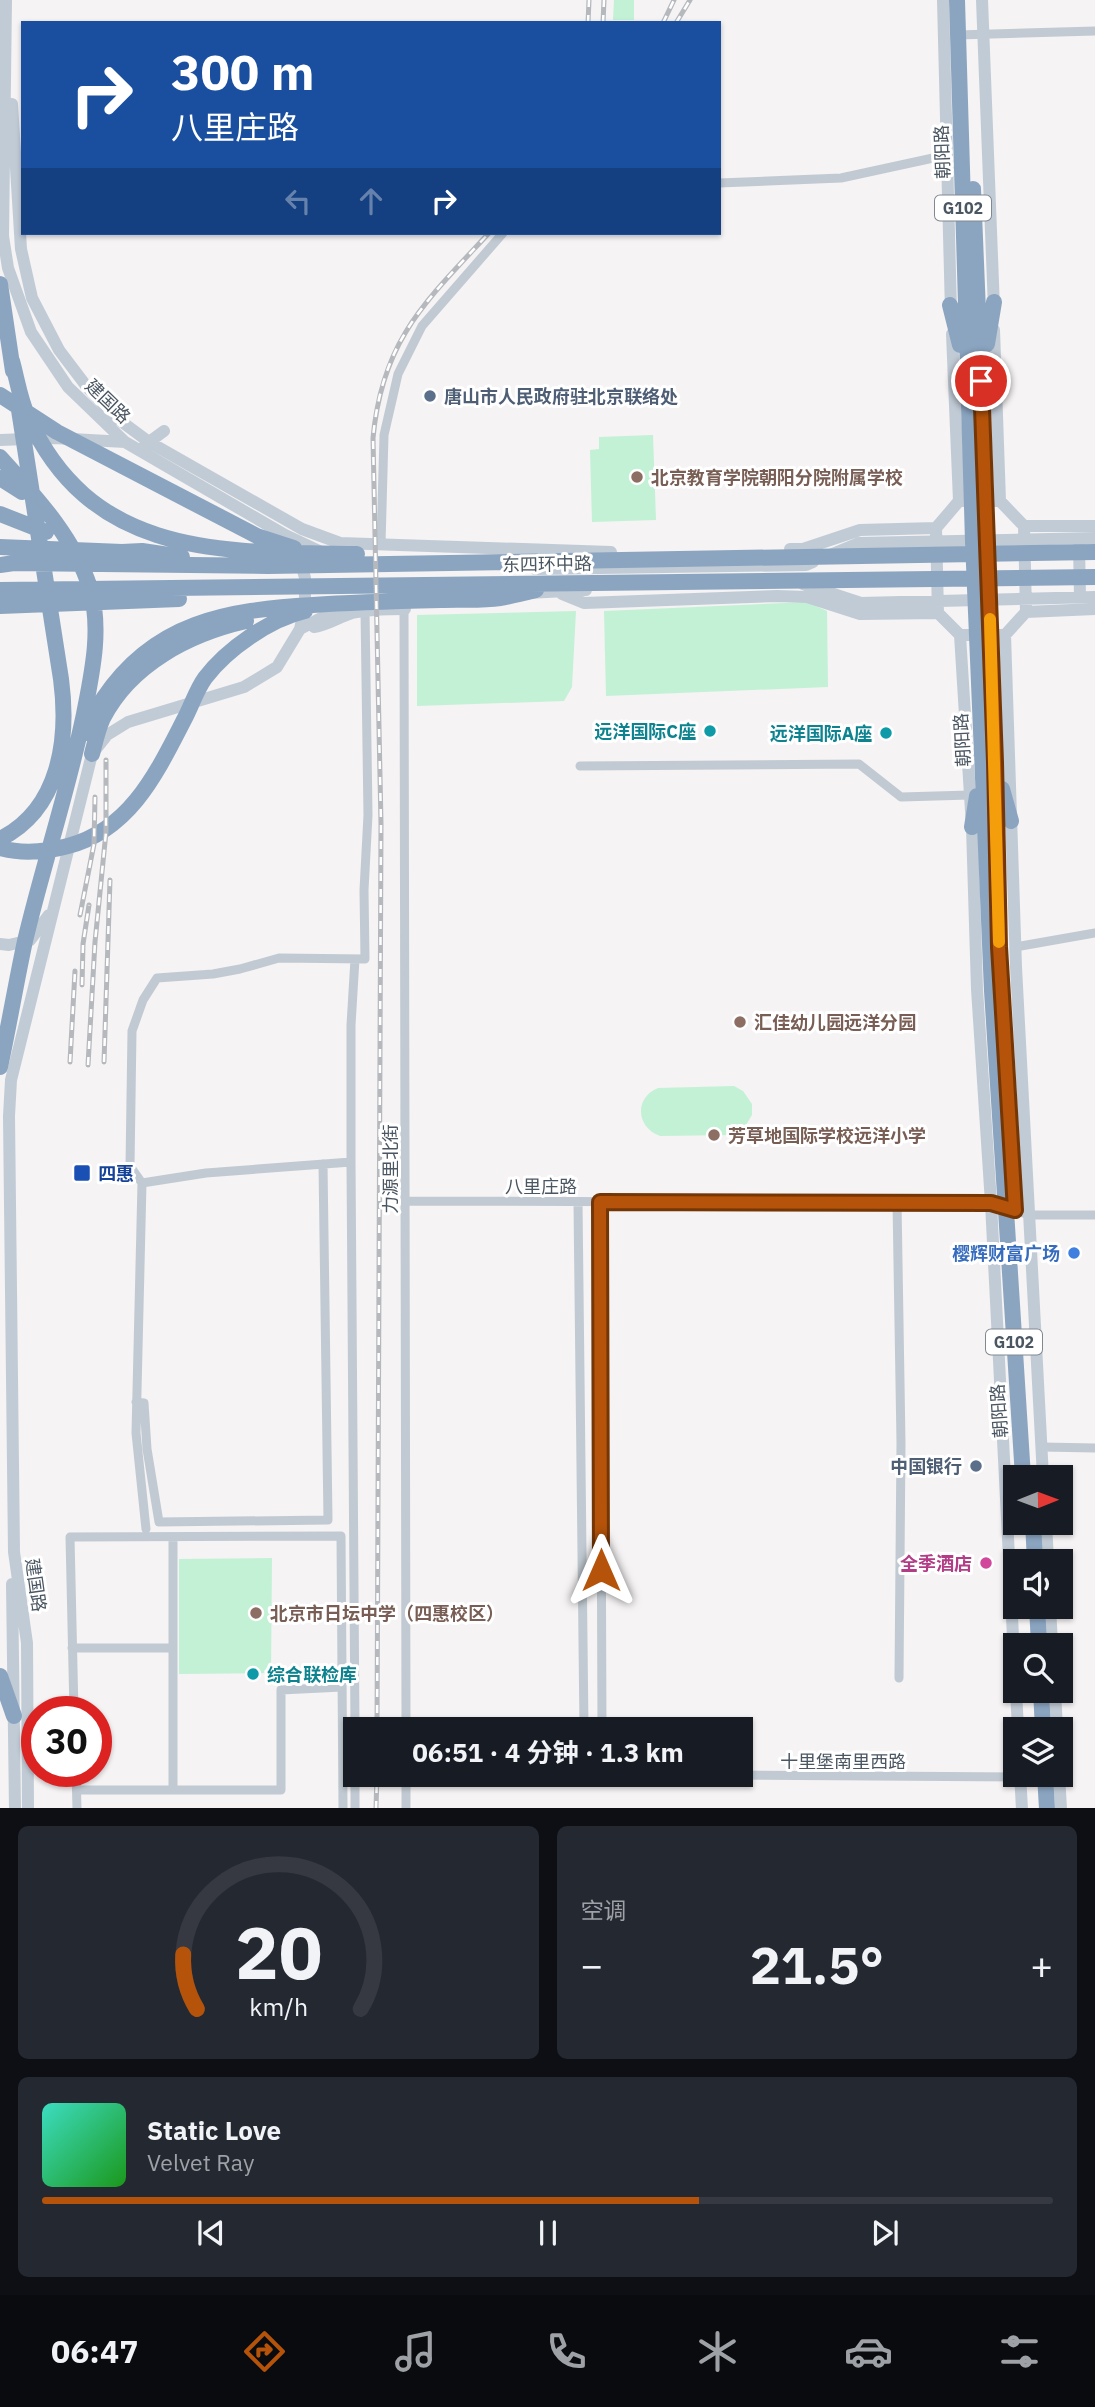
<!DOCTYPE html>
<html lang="zh">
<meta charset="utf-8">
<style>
body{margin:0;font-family:"IBM Plex Sans","Noto Sans SC",sans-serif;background:#242831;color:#f1f3f6;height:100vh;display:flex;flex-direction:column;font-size:26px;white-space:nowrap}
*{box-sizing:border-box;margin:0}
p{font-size:23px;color:#9ea1a6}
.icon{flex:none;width:38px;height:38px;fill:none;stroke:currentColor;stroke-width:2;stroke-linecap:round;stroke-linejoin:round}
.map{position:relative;height:1808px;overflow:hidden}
.drawer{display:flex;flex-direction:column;gap:18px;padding:18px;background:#0d0f14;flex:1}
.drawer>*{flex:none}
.hud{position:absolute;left:21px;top:21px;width:700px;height:214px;border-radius:0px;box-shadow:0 2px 5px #0004;background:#1a4fa0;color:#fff;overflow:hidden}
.needle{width:46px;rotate:89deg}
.buttons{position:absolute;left:1003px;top:1465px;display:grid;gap:14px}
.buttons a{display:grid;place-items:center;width:70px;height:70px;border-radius:0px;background:#171b24;box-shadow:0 2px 5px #0004;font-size:35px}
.speed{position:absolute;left:21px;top:1696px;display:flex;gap:14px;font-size:35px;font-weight:700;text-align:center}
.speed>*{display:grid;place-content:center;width:91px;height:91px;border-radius:50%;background:#171b24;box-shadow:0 2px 5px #0004;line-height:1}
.speed .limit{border:10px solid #d22;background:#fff;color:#111}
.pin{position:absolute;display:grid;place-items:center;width:60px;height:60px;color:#fff;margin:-30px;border:4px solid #fff;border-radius:50%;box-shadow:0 2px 7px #0007}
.me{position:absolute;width:77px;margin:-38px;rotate:0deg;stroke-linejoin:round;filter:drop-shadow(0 0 5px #0008)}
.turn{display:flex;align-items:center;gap:24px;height:147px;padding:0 35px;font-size:32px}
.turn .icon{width:91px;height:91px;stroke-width:2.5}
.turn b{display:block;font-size:49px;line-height:60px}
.lanes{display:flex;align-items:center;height:66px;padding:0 35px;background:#0003;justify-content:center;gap:35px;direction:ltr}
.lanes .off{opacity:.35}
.big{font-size:52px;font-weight:700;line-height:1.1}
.drawer .card{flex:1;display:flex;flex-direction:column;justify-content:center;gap:10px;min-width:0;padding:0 24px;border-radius:10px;background:#242831}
.drawer .dial{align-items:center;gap:0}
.dial svg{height:182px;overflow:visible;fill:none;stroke:#363941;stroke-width:7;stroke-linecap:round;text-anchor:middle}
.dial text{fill:#f1f3f6;stroke:none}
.song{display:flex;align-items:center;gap:21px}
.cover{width:84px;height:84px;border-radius:10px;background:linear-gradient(135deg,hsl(170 70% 55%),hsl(120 70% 35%))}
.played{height:7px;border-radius:4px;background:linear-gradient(90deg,#b45309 65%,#363941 65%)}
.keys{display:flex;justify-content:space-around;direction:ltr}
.heat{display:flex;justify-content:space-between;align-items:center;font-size:38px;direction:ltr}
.drawer .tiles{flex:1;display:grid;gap:18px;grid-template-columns:1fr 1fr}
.card:last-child{grid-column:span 2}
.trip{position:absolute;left:343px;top:1717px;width:410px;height:70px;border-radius:0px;background:#171b24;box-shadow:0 2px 5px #0004;font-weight:700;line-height:70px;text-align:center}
.menu{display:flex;height:112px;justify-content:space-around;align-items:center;background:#090b0e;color:#9ea1a6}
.menu .icon{width:49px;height:49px}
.menu .selected{color:#b45309}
.menu b{font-size:32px;color:#f1f3f6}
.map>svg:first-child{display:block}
</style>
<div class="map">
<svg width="1095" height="1809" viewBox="0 0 1095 1809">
<rect width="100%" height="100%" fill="#f5f3f3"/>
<path fill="#c3f1d5" d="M614,0H634V20H613Z
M653,435L656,520L592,522L590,450L599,449V437Z
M807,602L827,611L828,687L606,696L604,611Z
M576,611L572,687L564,701L417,706V615Z
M734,1086L743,1091L752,1104V1115L743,1130L733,1135L660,1136C636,1127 634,1098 658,1088Z
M272,1558L271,1673L179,1674V1559Z"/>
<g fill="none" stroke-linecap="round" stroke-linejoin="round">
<path stroke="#c1cad2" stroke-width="9" d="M957,35L1095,31
M719,183L841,178L947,155
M381,544L384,435L398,374L422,326L503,233
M404,609L406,1729
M580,766L859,764L901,797L970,795
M1015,947L1095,933
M355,959L351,1025V1162L355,1729
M142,1183L206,1173L351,1162
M405,1201L991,1203L1030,1215H1095
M578,1202L584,1729
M600,1202L602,1729
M897,1202L901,1443L899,1678
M136,1402L144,1403L147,1449L159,1522L328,1520L323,1164
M1042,1447L1095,1448
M146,1529L136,1433L142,1183L130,1166L132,1031L143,1000L157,978L213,974L240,969L279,958L365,959L364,890L368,815L365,610
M72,1648H173
M74,1712L70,1537L341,1536L343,1809
M76,1771L77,1809
M406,1774V1809
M583,1774L1020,1777
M355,1778L394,1777L397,1774
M77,1790H281V1690L342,1687
M173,1790V1537
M355,1809V1774"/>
<path stroke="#c1cbd6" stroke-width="12" d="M6,0L3,236L8,268L31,332L68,387L125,442L285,535L321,552
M943,0L951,312
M982,0L994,308
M12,104L21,249L32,298L59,350L87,387L114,416L149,442L302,529L340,543L611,552
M994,330L1000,501
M952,334L959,501
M0,440L54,438L125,442
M145,445L164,431
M959,501H1000L1024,526L1026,612L1005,635H960L938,613L936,528Z
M1024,526H1095
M1079,546L1080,597
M790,549H803L860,530L936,528
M830,555L859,543L1095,538
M535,569L806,565L813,562
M803,584L861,603L1095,597
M527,593L586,590
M562,594L584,603L777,596L807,597L860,614L938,613
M1026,612L1095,609
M314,627C328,625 339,617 352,613C369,609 387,609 405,609
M300,629L346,605
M960,635L972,827L977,989L991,1203L1015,1676
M1005,635L1016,967L1043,1477
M0,944L9,945L30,940L49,915
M1046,1522L1048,1561
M12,1584L15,1809
M1050,1606L1052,1645
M1016,1690L1018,1729
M1055,1690L1057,1729
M1020,1774L1022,1809
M1059,1774L1061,1809
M28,1809L27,1643L14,1552L9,1116L11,1080L92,754L107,735L128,722L244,687L277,667L300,629L305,606V578L300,559"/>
<path stroke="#8ba5c1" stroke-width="16" d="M957,0L973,541L992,991L1023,1477
M973,189L988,558L997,866
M0,284L13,371
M950,305L960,345
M987,344L994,302
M12,361C17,379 20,400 28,417C92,559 225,552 357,554
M0,395L57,432L257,536L294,548
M0,457C35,496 74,537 90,588C102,629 92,673 84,714C68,791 43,865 25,941C16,983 9,1025 0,1067
M0,478L22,492
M0,514L46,532
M0,547L122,552L142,551L182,557
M0,565L14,563L268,566L1095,552
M0,590L1095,577
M0,606L179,599
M87,733C92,722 96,709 103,699C154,622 227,610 313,605C355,602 398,601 441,600C460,599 481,601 500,598C512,596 524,593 536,590
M92,754C95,742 98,729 103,718C131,664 189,634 246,621
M1002,789L1011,821
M972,827L977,796
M0,839C60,809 69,739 61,679L19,410
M0,848C22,854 46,852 68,846C132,829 158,770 186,716C192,704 197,689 205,678C227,649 270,619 305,611
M1033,1522L1035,1561
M1037,1606L1039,1645
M0,1676L14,1716
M1041,1690L1043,1729
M1045,1774L1047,1809"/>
<g stroke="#b5b8bd" stroke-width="5">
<path id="rail" d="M588,23L589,0
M603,23L604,0
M663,23L674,0
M676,23L690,0
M80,915L94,844L95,797
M82,985L83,944L89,905
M70,1062L75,971
M104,1062L110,880
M88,1065L95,942L106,832V760
M377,1729L381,824L373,438C382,340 425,302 489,233
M376,1809L377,1774"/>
</g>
<use href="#rail" stroke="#fff" stroke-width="2.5" stroke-dasharray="8" stroke-linecap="butt"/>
</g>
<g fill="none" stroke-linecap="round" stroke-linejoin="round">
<g stroke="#753606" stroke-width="18">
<path id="route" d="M601,1570L600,1202L991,1203L1015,1210L999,947L995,762L981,381"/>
</g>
<use href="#route" stroke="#b45309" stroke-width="12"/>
<path stroke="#f59e0b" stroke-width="12" d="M990,619L999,942"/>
</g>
<g fill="#5c6f8a" stroke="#fff" stroke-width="2.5">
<circle cx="430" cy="396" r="7"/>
<circle cx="976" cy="1466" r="7"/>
</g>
<g fill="#8d6e63" stroke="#fff" stroke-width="2.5">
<circle cx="637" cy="477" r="7"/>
<circle cx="740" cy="1022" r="7"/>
<circle cx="714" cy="1135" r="7"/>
<circle cx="256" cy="1613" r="7"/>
</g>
<g fill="#0f9aa8" stroke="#fff" stroke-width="2.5">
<circle cx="710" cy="731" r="7"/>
<circle cx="886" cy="733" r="7"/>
<circle cx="253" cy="1674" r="7"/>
</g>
<rect fill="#1a4fb4" stroke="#fff" stroke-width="2.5" x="73" y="1164" width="18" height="18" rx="3.5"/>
<circle fill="#3f7fe0" stroke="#fff" stroke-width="2.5" cx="1074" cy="1253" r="7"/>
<circle fill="#d1479c" stroke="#fff" stroke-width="2.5" cx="986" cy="1563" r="7"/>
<g text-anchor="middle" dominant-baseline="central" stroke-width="6" stroke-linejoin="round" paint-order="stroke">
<g fill="#fff" stroke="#808990" stroke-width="2">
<rect x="935" y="195.5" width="56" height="25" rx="5"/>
<rect x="986" y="1329.5" width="56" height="25" rx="5"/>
</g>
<g font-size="16" font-weight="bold" fill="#4a5661">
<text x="963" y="208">G102</text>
<text x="1014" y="1342">G102</text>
</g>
<g font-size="18" fill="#4a5661" stroke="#fff">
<text transform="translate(942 152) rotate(-92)">朝阳路</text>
<text transform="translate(108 401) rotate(44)">建国路</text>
<text transform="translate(547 564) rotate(-1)">东四环中路</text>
<text transform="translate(962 740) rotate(-93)">朝阳路</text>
<text transform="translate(390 1169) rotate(-90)">力源里北街</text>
<text x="541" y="1186">八里庄路</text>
<text transform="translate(999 1411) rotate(-94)">朝阳路</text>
<text transform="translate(36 1585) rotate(82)">建国路</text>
<text x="843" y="1761">十里堡南里西路</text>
</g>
<g font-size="18" font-weight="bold" fill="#4e5e75" stroke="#fff" text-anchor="start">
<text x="444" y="396">唐山市人民政府驻北京联络处</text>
<text x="962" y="1466" text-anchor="end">中国银行</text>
</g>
<g font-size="18" font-weight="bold" fill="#785e54" stroke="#fff" text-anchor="start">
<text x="651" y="477">北京教育学院朝阳分院附属学校</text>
<text x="754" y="1022">汇佳幼儿园远洋分园</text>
<text x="728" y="1135">芳草地国际学校远洋小学</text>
<text x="270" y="1613">北京市日坛中学（四惠校区）</text>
</g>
<g font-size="18" font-weight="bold" fill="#0d838f" stroke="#fff" text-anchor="end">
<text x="696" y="731">远洋国际C座</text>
<text x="872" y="733">远洋国际A座</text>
<text x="267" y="1674" text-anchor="start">综合联检库</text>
</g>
<g font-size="18" font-weight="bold" fill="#164399" stroke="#fff" text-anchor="start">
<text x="98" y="1173">四惠</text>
</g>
<g font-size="18" font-weight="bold" fill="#366cbe" stroke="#fff" text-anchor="end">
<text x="1060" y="1253">樱辉财富广场</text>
</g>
<g font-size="18" font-weight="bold" fill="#b23c85" stroke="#fff" text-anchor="end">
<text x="972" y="1563">全季酒店</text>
</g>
</g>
</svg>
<div class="buttons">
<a><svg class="needle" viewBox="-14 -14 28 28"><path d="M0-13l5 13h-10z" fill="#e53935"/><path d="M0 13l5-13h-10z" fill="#9ea1a6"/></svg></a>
<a><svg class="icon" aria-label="sound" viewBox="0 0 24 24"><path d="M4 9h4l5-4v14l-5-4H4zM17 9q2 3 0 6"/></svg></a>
<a><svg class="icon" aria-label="search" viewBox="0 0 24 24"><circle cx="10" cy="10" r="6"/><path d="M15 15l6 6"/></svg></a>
<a><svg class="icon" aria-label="layers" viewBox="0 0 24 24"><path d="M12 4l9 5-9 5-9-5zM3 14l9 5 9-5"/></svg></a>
</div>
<div class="speed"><div class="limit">30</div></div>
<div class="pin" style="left:981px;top:381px;background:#d93025"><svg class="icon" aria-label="arrive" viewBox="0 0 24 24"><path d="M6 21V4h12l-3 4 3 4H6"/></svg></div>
<svg class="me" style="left:601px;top:1570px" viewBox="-20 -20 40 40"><path d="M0-17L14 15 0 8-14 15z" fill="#b45309" stroke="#fff" stroke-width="4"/></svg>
<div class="trip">06:51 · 4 分钟 · 1.3 km</div>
<div class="hud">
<div class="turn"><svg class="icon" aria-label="right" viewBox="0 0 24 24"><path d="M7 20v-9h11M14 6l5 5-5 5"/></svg><div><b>300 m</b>八里庄路</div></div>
<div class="lanes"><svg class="icon off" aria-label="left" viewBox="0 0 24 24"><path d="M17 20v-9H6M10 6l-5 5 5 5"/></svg><svg class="icon off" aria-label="ahead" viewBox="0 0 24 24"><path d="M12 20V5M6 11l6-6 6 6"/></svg><svg class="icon" aria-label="right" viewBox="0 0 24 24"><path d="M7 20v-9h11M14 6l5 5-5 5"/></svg></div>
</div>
</div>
<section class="drawer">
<div class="tiles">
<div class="card dial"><svg viewBox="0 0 100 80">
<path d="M14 69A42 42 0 1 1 86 69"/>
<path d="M14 69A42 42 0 0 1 8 45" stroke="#b45309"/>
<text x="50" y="56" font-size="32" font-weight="700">20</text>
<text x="50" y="72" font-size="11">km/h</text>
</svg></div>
<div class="card"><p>空调</p>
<div class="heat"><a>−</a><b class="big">21.5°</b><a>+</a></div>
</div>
<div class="card">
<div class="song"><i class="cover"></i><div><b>Static Love</b><p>Velvet Ray</p></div></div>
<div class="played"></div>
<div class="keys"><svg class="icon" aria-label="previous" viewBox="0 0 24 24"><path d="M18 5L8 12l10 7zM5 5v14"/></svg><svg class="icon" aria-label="pause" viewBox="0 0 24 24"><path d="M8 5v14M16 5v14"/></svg><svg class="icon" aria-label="next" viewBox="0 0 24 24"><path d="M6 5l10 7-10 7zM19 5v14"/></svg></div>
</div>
</div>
</section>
<nav class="menu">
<b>06:47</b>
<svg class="icon selected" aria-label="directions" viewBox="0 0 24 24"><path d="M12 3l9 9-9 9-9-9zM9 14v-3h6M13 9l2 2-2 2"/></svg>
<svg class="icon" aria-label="music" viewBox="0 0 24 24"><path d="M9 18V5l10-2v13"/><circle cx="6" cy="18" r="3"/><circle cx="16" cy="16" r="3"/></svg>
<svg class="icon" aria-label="phone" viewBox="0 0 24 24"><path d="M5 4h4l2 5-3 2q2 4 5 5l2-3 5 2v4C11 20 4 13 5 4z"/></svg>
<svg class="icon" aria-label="climate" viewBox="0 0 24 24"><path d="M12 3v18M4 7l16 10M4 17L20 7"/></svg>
<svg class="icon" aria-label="car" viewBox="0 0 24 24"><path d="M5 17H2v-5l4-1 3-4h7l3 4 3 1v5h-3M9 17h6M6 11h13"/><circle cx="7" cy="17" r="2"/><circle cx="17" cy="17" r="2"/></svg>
<svg class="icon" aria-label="filters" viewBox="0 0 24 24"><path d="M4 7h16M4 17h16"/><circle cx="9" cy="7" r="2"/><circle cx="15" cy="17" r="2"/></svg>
</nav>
